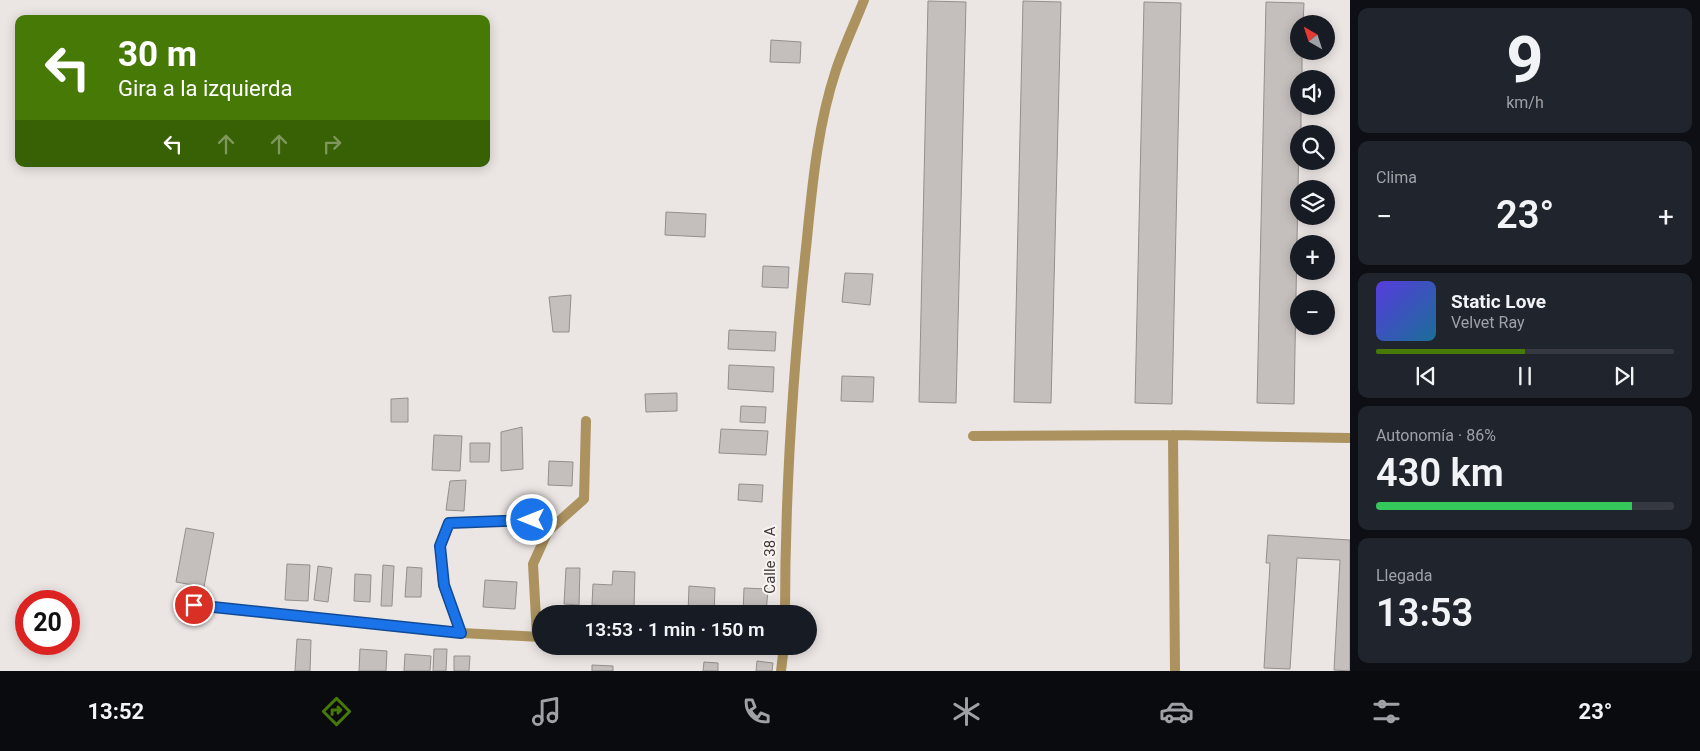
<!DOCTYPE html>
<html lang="es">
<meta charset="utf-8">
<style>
body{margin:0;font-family:Roboto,sans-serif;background:#20242c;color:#f1f3f6;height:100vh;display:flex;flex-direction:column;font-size:19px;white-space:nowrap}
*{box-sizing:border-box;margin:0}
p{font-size:16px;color:#9ea1a6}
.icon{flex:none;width:28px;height:28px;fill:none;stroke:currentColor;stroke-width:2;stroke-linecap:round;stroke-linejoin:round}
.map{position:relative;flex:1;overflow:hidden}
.sheet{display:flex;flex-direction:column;gap:8px;padding:8px;background:#0d0f14;width:350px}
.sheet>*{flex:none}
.banner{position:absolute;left:15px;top:15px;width:475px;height:152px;border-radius:10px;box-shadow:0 2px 12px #0003;background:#467906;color:#fff;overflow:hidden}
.needle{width:32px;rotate:321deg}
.buttons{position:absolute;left:1290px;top:15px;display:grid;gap:10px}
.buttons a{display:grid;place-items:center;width:45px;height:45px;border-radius:50%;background:#171b24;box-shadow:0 2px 12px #0003;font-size:25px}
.speed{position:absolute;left:15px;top:590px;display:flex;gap:10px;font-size:25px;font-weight:700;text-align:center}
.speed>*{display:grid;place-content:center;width:65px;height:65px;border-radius:50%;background:#171b24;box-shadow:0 2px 12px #0003;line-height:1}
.speed .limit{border:8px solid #d22;background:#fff;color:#111}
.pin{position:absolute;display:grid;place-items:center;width:42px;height:42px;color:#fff;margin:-21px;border:2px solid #fff;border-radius:50%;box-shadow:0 1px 5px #0007}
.me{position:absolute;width:55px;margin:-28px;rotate:270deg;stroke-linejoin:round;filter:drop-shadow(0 0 4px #0008)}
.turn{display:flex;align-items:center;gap:18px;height:105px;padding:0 20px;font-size:22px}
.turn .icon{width:65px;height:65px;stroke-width:2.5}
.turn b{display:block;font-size:35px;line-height:42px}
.lanes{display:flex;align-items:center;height:48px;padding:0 20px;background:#0003;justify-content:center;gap:25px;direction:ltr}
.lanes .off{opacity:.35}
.big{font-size:38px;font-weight:600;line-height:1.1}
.sheet .widget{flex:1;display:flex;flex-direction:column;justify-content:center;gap:8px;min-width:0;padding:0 18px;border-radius:10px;background:#20242c}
.sheet .dial{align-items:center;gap:0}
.dial b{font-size:65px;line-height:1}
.song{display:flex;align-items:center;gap:15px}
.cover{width:60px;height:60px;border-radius:8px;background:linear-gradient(135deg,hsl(250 70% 55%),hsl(200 70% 35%))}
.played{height:5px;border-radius:2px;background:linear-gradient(90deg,#467906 50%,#363941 50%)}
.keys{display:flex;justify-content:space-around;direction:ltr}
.heat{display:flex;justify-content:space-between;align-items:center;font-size:28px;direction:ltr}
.charge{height:8px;border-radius:4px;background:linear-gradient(90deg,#34c759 86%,#363941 0)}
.trip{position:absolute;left:532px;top:605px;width:285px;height:50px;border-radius:25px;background:#171b24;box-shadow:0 2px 12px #0003;font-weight:600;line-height:50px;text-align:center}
.tabs{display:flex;height:80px;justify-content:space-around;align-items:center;background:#090b0e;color:#9ea1a6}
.tabs .icon{width:35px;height:35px}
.tabs .current{color:#467906}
.tabs b{font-size:22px;color:#f1f3f6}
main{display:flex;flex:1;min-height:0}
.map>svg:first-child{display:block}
</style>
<main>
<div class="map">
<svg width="1350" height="671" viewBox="0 0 1350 671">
<rect width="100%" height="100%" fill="#ebe5e3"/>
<path fill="#c4bfbc" stroke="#948f8d" d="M928,1L966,2L956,403L919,402Z
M1023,1L1061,2L1051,403L1014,402Z
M1144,2L1181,3L1172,404L1135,403Z
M1266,2L1304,3L1303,24H1299V51H1302V79H1299V106H1301V134H1299L1294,404L1257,403Z
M771,40L801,42L800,63L770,62Z
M666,212L706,214L705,237L665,235Z
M763,266L789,267L788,288L762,287Z
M845,273L873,274L870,305L842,302Z
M571,295L569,332H553L549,297Z
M729,330L776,332L775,351L728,349Z
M729,365L774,367L773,392L728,389Z
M842,376L874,377L873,402L841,401Z
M677,393V411L646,412L645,394Z
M408,398V422H391V399Z
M741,406L766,407L765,423L740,422Z
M522,427L523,469L501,471V432Z
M721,429L768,431L766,455L719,453Z
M434,435L462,436L460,471L432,470Z
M470,443H490L489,462H470Z
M549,461L573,462L572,486L548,485Z
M466,480L464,511L446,510L450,481Z
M739,484L763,485L762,502L738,500Z
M186,528L214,533L204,587L176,582Z
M1268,535L1350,540V671L1334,670L1340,560L1297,558L1290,669L1264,668L1270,563H1266Z
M287,564L310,565L308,601L285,600Z
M383,565L394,566L392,606H381Z
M318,566L332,568L328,602L314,600Z
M407,567L422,568L421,597H405Z
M566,568H580L579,605L564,604Z
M613,571L635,572L634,607L592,605L593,584L612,585Z
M355,574L371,575L370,602L354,601Z
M485,580L517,582L515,609L483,607Z
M689,586L715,588L714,614H688Z
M744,588L768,589L766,614H743Z
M297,639L311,640L310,671H295Z
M360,649L387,651L386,671H359Z
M434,649H447L446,671H433Z
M405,654L431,656L430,671H404Z
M454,656H470L469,671H454Z
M757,661L773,663L772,671H756Z
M704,662L718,663V671H703Z
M592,665L613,666V671H592Z"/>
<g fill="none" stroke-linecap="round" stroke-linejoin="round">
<path stroke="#ab925f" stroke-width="10" d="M1173,435L1175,671
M973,436L1173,435L1350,438
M461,633L443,585L440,546L449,523L532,520L548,531
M537,637L533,564L548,531L584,499L586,421"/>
<path stroke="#ab925f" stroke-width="10" d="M194,605L461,633L541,637
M785,614C785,491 793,370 806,248C812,189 817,127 836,70C844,46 855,23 864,0
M781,671L784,646"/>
</g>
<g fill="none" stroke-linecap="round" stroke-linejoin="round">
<g stroke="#114b97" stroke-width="12">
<path id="route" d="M194,605L461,633L444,585L440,546L449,523L532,520"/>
</g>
<use href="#route" stroke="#1a73e8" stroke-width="9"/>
</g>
<g text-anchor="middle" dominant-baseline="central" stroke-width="4" stroke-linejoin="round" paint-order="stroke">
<g font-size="15" fill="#3e3c3b" stroke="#f8f3f0">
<text transform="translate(770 560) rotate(-90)">Calle 38 A</text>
</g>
</g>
</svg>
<div class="buttons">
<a><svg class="needle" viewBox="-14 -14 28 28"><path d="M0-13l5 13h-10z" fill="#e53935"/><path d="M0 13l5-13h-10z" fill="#9ea1a6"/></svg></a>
<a><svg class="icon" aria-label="sound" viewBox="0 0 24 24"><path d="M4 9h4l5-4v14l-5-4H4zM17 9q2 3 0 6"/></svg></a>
<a><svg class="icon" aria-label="search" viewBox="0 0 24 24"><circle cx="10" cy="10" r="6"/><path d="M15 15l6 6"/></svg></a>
<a><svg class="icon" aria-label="layers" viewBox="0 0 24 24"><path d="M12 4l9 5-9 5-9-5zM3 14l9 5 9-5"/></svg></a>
<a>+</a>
<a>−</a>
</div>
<div class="speed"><div class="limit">20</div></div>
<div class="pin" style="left:194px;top:605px;background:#d93025"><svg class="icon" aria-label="arrive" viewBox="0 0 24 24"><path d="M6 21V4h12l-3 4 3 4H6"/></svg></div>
<svg class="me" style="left:532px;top:520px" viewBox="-20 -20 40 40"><circle r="17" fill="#1a73e8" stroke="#fff" stroke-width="3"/><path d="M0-11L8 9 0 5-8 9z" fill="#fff"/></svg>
<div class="trip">13:53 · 1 min · 150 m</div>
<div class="banner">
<div class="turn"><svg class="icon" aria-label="left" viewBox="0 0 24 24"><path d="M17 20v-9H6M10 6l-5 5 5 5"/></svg><div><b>30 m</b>Gira a la izquierda</div></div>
<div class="lanes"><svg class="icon" aria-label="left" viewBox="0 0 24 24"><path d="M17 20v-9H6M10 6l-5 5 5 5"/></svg><svg class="icon off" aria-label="ahead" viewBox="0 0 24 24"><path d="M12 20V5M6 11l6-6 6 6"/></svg><svg class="icon off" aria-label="ahead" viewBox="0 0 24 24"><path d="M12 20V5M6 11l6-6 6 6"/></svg><svg class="icon off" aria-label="right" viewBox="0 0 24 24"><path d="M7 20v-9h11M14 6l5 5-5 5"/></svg></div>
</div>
</div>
<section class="sheet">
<div class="widget dial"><b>9</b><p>km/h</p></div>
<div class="widget"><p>Clima</p>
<div class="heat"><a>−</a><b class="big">23°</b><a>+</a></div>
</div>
<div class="widget">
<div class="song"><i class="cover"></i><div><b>Static Love</b><p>Velvet Ray</p></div></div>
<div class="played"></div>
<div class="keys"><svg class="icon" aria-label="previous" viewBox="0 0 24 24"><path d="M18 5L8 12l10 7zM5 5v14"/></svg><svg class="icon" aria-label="pause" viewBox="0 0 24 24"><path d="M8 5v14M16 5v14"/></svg><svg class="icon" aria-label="next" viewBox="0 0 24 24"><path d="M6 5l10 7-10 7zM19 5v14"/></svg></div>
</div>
<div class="widget"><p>Autonomía · 86%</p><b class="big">430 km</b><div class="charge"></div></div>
<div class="widget"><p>Llegada</p><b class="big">13:53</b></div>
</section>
</main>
<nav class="tabs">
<b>13:52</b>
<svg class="icon current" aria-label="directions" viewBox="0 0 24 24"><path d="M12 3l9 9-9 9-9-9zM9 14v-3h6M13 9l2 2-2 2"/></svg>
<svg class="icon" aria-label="music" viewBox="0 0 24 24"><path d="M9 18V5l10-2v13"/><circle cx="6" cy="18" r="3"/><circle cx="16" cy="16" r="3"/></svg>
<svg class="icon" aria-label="phone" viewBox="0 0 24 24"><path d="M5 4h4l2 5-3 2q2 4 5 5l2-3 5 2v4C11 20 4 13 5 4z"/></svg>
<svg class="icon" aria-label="climate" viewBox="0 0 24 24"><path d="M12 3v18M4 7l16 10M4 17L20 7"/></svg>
<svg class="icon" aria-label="car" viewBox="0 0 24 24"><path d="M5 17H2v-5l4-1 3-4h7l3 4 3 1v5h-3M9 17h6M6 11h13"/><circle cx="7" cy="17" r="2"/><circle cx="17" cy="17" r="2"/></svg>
<svg class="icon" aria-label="filters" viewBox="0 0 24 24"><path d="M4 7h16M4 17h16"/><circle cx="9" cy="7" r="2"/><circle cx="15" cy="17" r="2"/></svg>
<b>23°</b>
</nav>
